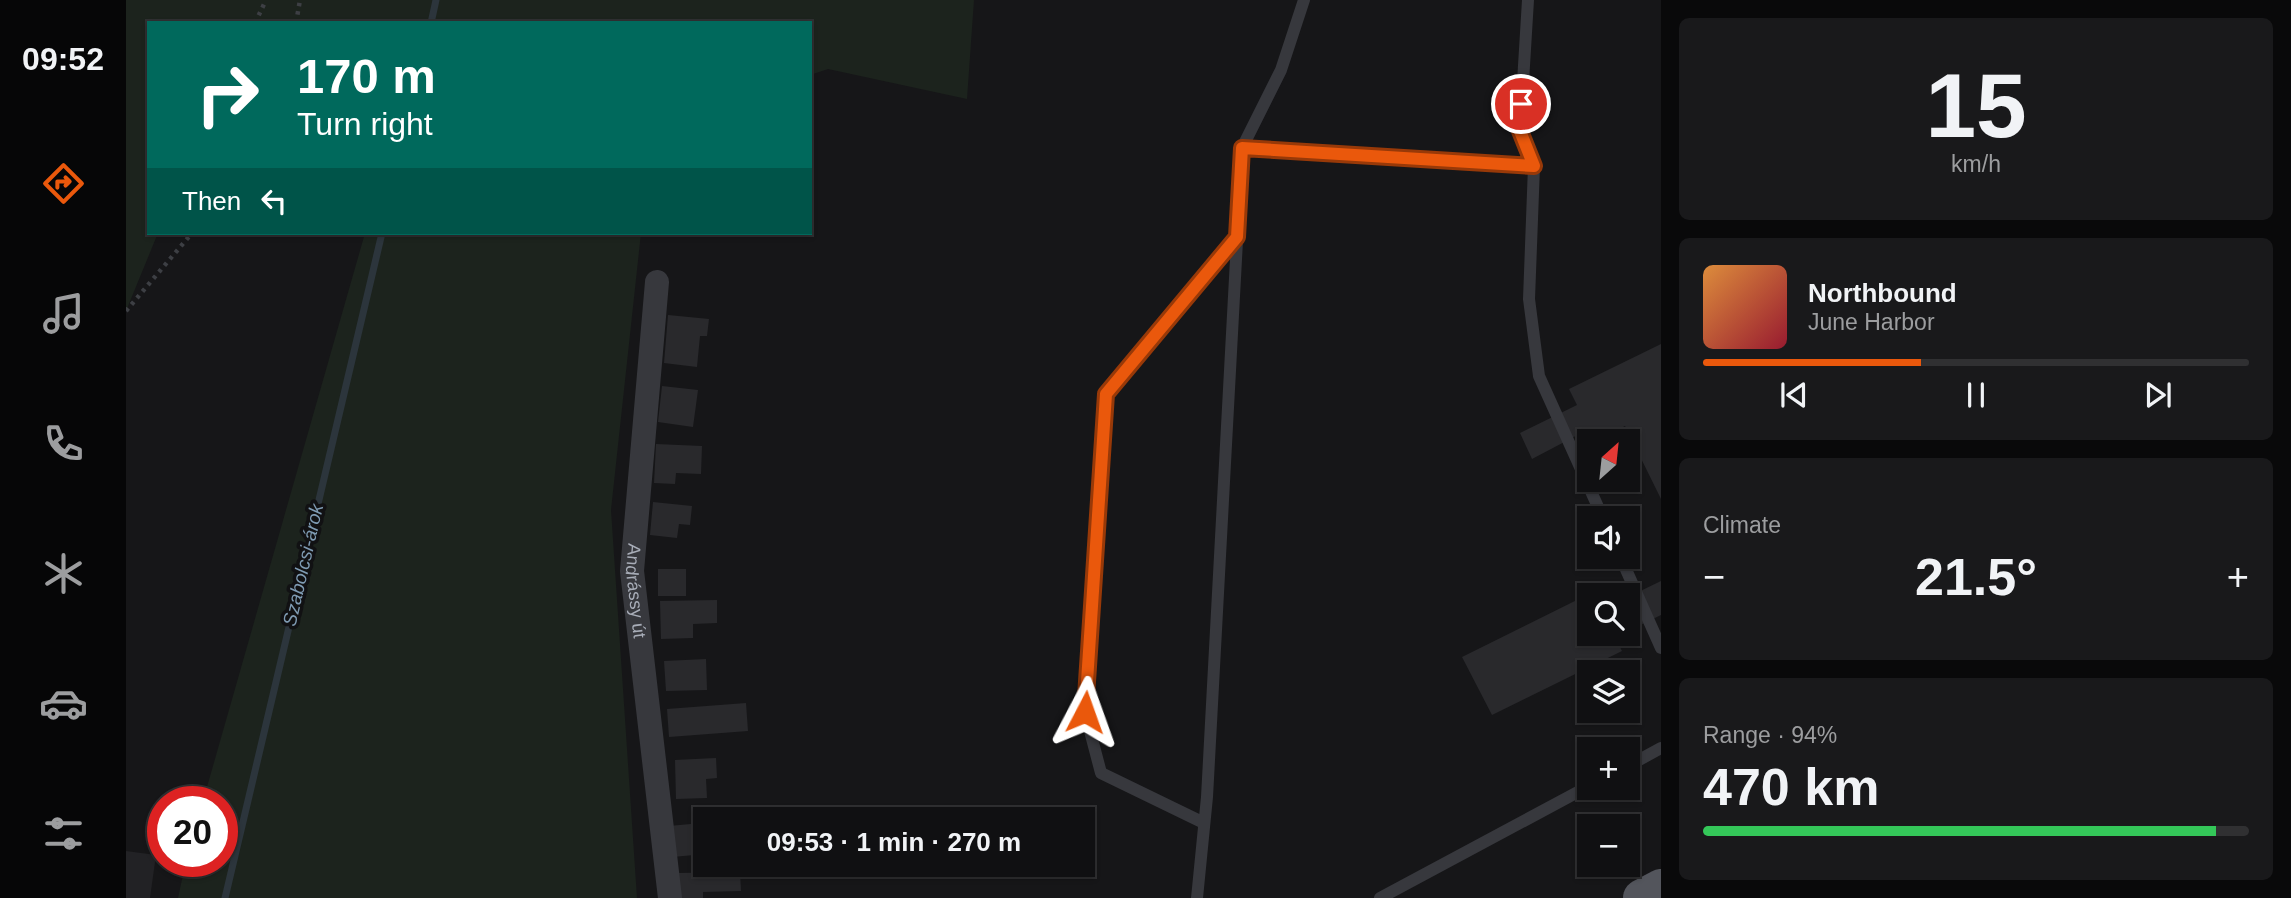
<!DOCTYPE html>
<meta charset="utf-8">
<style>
body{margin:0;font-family:Arial,sans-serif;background:#19191b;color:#f1f3f6;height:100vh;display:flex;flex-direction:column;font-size:26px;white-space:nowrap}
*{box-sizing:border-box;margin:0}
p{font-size:23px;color:#9c9d9f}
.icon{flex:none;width:38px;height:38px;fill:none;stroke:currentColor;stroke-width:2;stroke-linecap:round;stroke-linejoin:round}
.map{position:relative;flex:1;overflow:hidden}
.panel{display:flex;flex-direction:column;gap:18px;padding:18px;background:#09090a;width:630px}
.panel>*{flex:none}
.banner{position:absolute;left:21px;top:21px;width:665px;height:214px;border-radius:0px;box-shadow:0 2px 5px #0004,0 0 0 2px #303032;background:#00695c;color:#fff;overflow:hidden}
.needle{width:46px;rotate:27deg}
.tools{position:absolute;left:1451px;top:429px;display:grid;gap:14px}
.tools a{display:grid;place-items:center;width:63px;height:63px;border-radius:0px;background:#101012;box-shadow:0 2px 5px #0004,0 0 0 2px #303032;font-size:35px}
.speed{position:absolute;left:21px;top:786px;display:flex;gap:14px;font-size:35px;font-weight:700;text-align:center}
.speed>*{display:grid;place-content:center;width:91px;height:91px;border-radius:50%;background:#101012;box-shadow:0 2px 5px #0004,0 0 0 2px #303032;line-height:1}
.speed .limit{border:10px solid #d22;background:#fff;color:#111}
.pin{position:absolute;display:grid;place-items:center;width:60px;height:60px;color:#fff;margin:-30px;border:4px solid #fff;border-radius:50%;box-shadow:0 2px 7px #0007}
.me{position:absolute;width:77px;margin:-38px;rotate:4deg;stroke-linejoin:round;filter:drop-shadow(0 0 5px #0008)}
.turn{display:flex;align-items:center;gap:24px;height:147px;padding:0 35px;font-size:32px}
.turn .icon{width:91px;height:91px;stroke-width:2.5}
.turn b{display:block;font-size:49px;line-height:60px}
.then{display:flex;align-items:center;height:66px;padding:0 35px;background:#0003;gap:14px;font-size:26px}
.big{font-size:52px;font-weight:600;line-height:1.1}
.panel .widget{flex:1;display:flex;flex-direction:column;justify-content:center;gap:10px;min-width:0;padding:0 24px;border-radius:10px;background:#19191b}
.panel .dial{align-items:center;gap:0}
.dial b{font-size:91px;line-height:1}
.song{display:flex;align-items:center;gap:21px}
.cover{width:84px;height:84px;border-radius:10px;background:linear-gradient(135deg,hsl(30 70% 55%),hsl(350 70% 35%))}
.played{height:7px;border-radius:4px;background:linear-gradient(90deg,#ea580c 40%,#303032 40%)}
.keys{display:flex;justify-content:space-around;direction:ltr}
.heat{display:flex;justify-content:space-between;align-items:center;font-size:38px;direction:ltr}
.charge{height:10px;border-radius:5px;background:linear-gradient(90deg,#34c759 94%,#303032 0)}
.trip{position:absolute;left:567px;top:807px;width:402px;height:70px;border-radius:0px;background:#101012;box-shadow:0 2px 5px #0004,0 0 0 2px #303032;font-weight:600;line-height:70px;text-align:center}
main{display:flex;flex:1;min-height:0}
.tabs{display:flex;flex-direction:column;width:126px;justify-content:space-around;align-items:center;background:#060607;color:#9c9d9f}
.tabs .icon{width:49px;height:49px}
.tabs .active{color:#ea580c}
.tabs b{font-size:32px;color:#f1f3f6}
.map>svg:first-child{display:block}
</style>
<main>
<nav class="tabs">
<b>09:52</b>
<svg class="icon active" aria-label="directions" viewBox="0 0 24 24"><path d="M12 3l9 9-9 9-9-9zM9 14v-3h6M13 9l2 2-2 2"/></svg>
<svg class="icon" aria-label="music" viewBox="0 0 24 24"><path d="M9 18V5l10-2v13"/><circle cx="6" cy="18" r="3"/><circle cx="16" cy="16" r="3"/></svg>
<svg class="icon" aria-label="phone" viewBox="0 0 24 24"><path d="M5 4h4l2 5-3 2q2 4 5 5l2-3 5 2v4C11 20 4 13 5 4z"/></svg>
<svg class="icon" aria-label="climate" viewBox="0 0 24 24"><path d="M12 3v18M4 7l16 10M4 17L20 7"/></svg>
<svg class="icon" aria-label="car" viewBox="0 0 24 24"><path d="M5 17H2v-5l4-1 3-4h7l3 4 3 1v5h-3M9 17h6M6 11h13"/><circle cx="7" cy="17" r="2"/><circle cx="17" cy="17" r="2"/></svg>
<svg class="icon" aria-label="filters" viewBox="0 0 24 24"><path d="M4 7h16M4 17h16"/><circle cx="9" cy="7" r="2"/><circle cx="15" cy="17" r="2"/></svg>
</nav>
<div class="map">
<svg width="1535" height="898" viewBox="0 0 1535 898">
<rect width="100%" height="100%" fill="#161618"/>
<path fill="#222225" d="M0,851L30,855L24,898H0Z"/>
<path fill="#1c231d" d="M0,0H848L841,99L702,69L684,75V23H23V233H32L0,311Z
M239,233H515L485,510L511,898H52L60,861H96V802L77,801Z"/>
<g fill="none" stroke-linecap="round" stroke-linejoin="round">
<path stroke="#2c353c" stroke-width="7" d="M305,23L310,0
M99,898L256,233"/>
</g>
<path fill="#29292c" d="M542,315L583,319L581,336H574L571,367L538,363Z
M1535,344V499L1499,426L1469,441L1463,429L1406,459L1394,433L1451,405L1443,389Z
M536,386L572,390L567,427L532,422Z
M530,444L576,446L575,474L550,473L549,484L528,483Z
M527,502L566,506L564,525L553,524L551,538L524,535Z
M532,569H560V596H532Z
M1535,581V615L1502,631V597Z
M1463,594V634H1496L1489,637L1496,651L1366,715L1336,657Z
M591,600V623L567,624V638L535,639L534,601Z
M580,659L581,690L540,691L538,661Z
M620,703L622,731L543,737L541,709Z
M590,758L591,778L580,779L581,798L550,799L549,760Z
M576,823L579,854L546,857L543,826Z
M614,872L615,891L577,892V898H552L551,873Z"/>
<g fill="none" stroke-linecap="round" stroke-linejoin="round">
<path stroke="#3d3f44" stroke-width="4.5" stroke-dasharray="3.5 5" stroke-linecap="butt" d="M129,23L140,0
M170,23L174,0
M0,311L66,233"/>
<path stroke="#37383d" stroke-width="12" d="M1402,0L1394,131L1408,166
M1116,148L1155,70L1178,0
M1494,556L1535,648
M1502,766L1535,748
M1078,823L975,773L959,712L980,394L1111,237
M1071,898L1081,797L1116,148L1408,166L1403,299L1413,376L1477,518
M1254,898L1463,786"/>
<path stroke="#37383d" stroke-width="24" id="s1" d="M531,282L506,571L544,898"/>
<path stroke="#53555c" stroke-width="38" d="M1516,898L1535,888"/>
</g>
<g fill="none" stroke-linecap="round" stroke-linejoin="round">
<g stroke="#983908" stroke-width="18">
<path id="route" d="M959,712L980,394L1111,237L1116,148L1408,166L1394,131L1395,104"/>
</g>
<use href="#route" stroke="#ea580c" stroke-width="12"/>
</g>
<g text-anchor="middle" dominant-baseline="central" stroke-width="7" stroke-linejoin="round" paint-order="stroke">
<g font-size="18" fill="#a8adb8" stroke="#111113">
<text stroke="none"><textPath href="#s1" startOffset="310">Andrássy út</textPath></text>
</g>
<g font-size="19" font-style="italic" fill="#7f9bb3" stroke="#111113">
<text transform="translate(177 565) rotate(-77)">Szabolcsi-árok</text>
</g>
</g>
</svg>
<div class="tools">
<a><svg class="needle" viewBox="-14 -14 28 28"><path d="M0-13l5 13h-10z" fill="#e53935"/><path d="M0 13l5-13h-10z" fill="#9c9d9f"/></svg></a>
<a><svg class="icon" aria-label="sound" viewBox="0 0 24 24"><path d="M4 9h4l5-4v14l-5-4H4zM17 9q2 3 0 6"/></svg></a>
<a><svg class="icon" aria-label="search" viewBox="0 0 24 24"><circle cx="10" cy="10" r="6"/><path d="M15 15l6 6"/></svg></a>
<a><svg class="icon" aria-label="layers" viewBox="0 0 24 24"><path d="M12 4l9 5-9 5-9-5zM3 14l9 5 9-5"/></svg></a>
<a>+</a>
<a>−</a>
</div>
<div class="speed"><div class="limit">20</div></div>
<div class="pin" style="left:1395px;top:104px;background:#d93025"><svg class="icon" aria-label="arrive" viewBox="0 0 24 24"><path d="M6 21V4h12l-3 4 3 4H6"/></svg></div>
<svg class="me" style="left:959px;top:712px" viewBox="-20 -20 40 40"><path d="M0-17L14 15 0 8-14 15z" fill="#ea580c" stroke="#fff" stroke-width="4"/></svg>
<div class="trip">09:53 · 1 min · 270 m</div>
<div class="banner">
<div class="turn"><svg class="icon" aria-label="right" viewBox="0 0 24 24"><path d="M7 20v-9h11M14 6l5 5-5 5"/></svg><div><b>170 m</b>Turn right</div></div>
<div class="then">Then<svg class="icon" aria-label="left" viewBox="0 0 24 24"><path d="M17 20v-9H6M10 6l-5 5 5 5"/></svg></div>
</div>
</div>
<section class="panel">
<div class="widget dial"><b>15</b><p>km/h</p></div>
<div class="widget">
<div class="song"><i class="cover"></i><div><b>Northbound</b><p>June Harbor</p></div></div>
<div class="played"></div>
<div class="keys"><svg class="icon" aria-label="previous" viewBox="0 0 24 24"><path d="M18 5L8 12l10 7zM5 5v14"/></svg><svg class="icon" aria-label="pause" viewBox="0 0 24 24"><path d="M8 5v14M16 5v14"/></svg><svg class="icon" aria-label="next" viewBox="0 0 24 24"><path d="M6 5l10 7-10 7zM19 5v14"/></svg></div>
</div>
<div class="widget"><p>Climate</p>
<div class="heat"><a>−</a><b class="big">21.5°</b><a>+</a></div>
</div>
<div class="widget"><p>Range · 94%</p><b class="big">470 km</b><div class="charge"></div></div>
</section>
</main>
